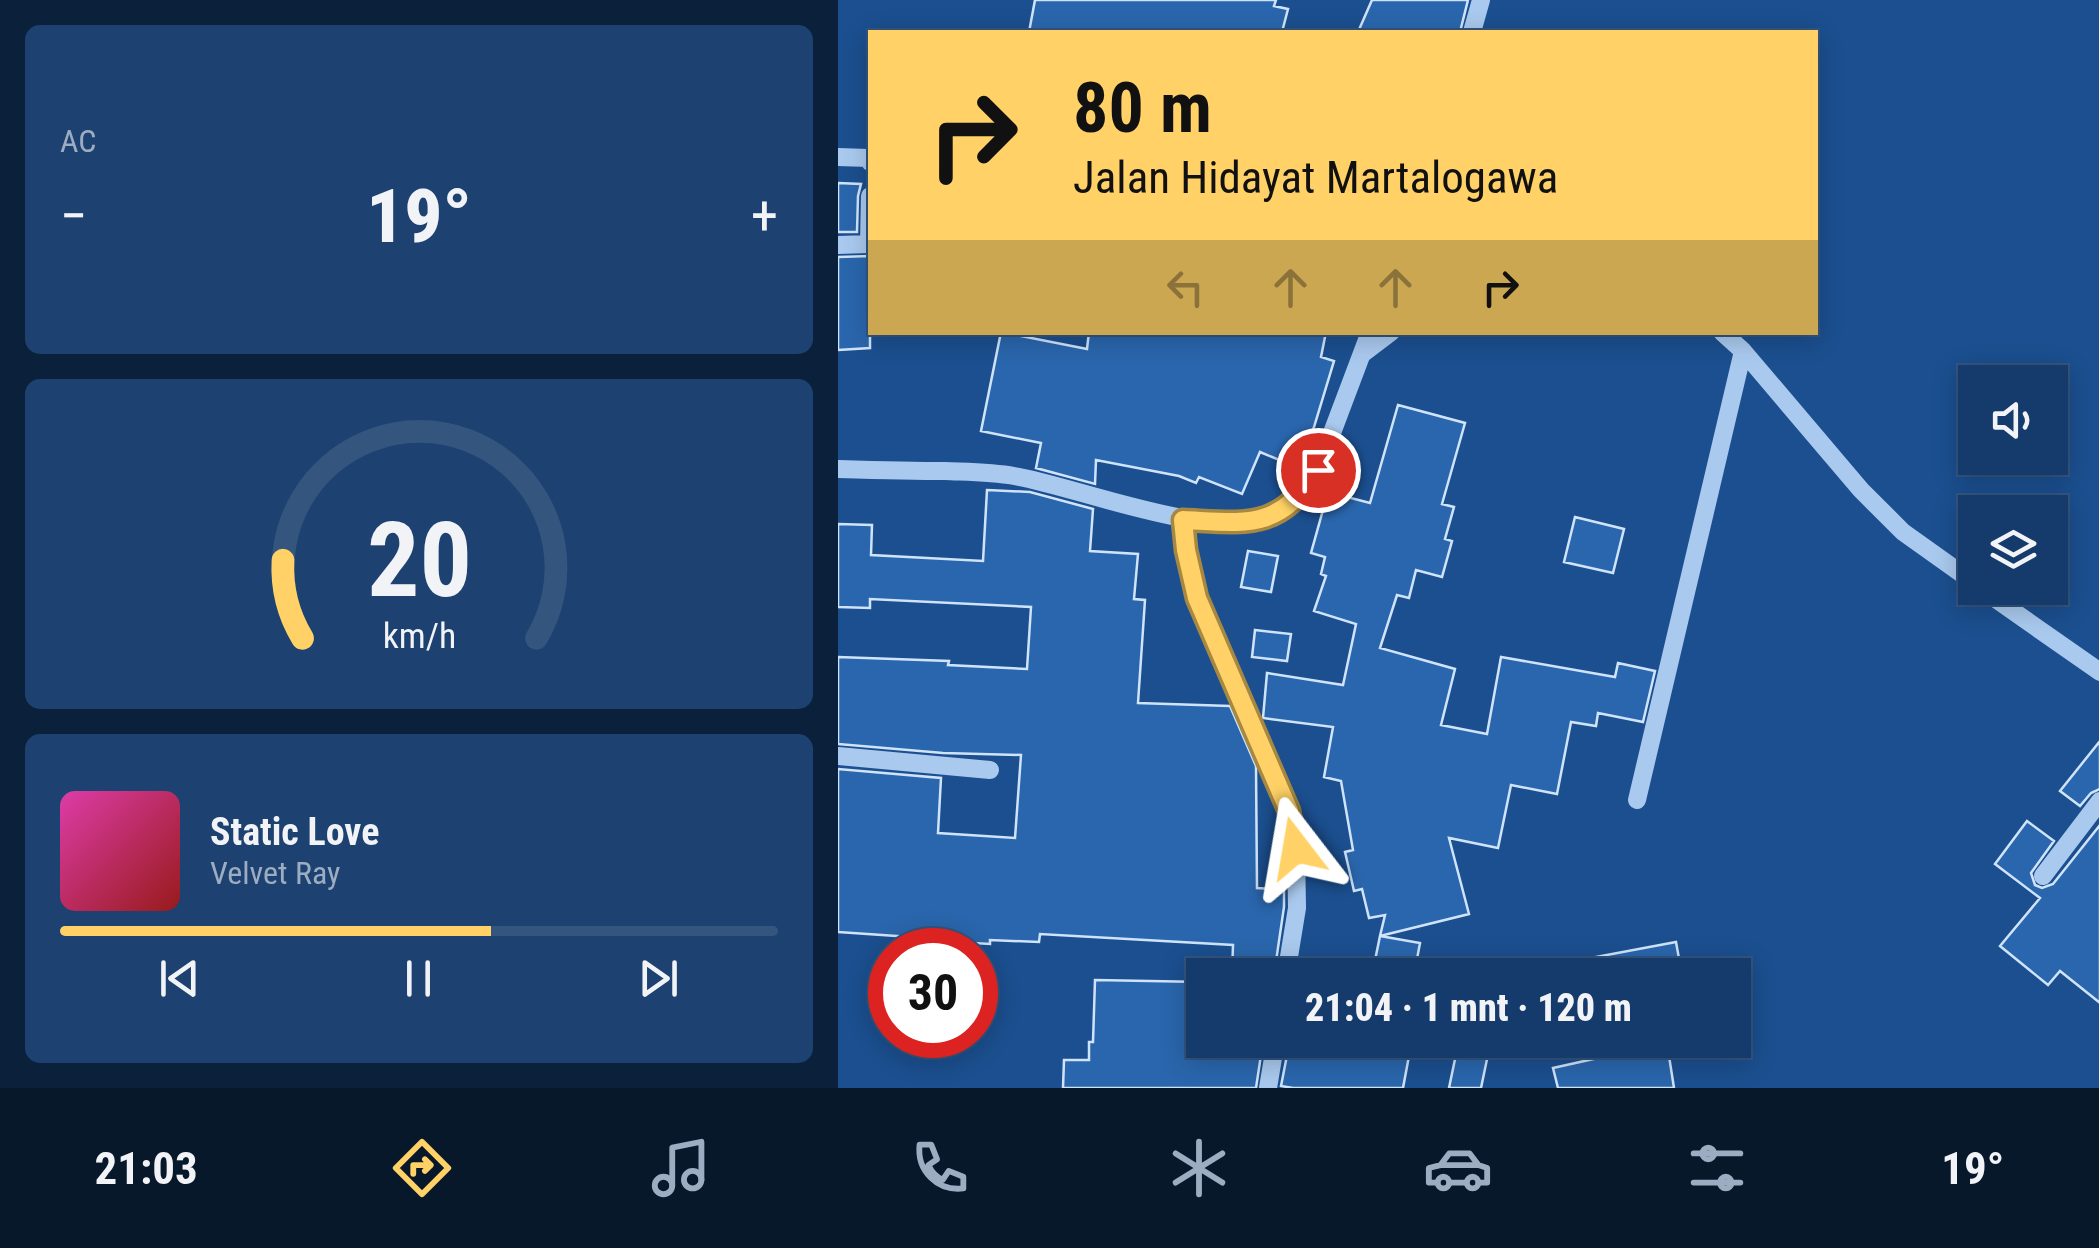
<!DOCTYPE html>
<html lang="id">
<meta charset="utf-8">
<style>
body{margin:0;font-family:"Roboto Condensed",sans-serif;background:#1d4271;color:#f1f3f6;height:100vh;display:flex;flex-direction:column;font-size:38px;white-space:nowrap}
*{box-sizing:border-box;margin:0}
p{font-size:32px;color:#9dadc1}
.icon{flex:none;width:55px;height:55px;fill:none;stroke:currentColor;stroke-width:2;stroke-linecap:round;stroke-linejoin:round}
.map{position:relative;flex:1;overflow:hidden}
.side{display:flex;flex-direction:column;gap:25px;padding:25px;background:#0b203b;width:838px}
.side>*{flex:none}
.guide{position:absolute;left:30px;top:30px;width:950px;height:305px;border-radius:0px;box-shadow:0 5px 25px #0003,0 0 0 2px #33557e;background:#ffd166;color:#111;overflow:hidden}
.buttons{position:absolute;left:1120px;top:365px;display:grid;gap:20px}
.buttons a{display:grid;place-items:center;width:110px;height:110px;border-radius:0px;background:#143b6b;box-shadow:0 5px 25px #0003,0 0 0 2px #33557e;font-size:50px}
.speed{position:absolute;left:30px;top:928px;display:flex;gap:20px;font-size:50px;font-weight:700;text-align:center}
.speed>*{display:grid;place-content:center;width:130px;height:130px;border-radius:50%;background:#143b6b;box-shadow:0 5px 25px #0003,0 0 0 2px #33557e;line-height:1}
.speed .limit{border:15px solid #d22;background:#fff;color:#111}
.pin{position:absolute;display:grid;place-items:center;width:85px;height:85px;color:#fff;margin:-42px;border:5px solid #fff;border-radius:50%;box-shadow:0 2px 10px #0007}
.me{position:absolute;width:110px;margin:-55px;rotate:346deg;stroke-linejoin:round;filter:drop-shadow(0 0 8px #0008)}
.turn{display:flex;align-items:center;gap:35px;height:210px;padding:0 40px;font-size:45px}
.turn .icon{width:130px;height:130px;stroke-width:2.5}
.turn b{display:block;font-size:70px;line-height:85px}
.lanes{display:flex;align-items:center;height:95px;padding:0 40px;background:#0003;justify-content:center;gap:50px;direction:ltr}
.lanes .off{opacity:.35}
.big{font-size:75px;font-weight:800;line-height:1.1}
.side .widget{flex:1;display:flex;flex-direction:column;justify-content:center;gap:15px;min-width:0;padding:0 35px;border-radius:15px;background:#1d4271}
.side .dial{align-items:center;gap:0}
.dial svg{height:260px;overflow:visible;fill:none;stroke:#33557e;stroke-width:7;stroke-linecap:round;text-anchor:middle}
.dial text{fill:#f1f3f6;stroke:none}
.song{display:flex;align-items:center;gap:30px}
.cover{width:120px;height:120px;border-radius:15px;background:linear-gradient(135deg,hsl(320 70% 55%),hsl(0 70% 35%))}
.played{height:10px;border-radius:5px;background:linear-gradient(90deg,#ffd166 60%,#33557e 60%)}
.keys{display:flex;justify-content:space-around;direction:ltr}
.heat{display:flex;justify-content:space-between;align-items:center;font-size:55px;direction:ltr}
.trip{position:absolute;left:348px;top:958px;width:565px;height:100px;border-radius:0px;background:#143b6b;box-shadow:0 5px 25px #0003,0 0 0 2px #33557e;font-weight:800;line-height:100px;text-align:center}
.tab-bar{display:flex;height:160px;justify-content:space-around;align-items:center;background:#08182b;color:#9dadc1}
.tab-bar .icon{width:70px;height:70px}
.tab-bar .on{color:#ffd166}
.tab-bar b{font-size:45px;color:#f1f3f6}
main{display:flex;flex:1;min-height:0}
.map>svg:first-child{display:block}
</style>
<main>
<section class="side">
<div class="widget"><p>AC</p>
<div class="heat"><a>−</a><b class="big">19°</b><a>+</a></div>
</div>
<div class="widget dial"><svg viewBox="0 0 100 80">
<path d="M14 69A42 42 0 1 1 86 69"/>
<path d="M14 69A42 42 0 0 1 8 45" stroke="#ffd166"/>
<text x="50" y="56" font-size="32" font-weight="700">20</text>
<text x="50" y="72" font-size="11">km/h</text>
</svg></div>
<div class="widget">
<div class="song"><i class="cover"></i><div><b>Static Love</b><p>Velvet Ray</p></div></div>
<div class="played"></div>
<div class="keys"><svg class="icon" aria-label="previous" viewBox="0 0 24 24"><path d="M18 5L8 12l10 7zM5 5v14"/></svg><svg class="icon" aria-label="pause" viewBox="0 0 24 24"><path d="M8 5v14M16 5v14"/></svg><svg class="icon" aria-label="next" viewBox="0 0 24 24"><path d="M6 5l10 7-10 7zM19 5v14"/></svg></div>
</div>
</section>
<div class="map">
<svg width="1262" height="1088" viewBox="0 0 1262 1088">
<rect width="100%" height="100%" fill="#1b4f8f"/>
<path fill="#2a66ad" stroke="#cfe3fa" stroke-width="2.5" d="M197,0H438L436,6L450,9L444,32H191Z
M534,0H630L622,32H520Z
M0,183L23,184L20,196L19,232H0Z
M32,256V348L0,350V257Z
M163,332L249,349L251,332H488L483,357L496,361L476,427L458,467L422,452L404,494L361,477L358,483L341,476L258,460L257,484L198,468L203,443L143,431Z
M560,405L627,423L604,504L616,507L607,539L614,541L604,577L578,570L571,598L559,595L542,648L617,669L603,725L649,734L663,657L777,677L780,663L817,671L805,722L760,713L758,726L733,722L719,794L673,785L660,848L611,838L631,914L542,936L547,915L531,918L524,889L516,891L507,852L515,850L503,781L486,777L495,727L425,718L429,673L505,685L518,624L476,611L488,576L483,574L487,557L473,553L490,492L532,503Z
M149,490L192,492L255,509L252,551L300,554L296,599L307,600L300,703L392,706L418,766L419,888L446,890V907L436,975H394L395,945L202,934L201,942L152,940V944L102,941V939L0,932V769L103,778L100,833L177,838L183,755L105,753L0,744V657L111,661L110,665L189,669L193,607L32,599V608L0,607V524L34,525L33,555L145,561Z
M737,517L786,529L775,573L726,562Z
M410,551L440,556L433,592L403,587Z
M417,630L453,634L449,661L414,657Z
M1262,741V789L1253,793L1242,806L1222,791Z
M1189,821L1216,841L1193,873L1197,885L1204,888L1215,884L1262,825V1003L1222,971L1210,985L1162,946L1202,898L1157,864Z
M542,936L582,943L576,975H534Z
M838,942L844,975H727L726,963Z
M257,980L365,982V1053L423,1055L418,1088H225L226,1060H251V1042H255Z
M452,1040H574L565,1088H455L443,1086Z
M621,1040H653L643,1088H611Z
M775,1040H813L816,1058L831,1056L836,1088H720L715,1068L778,1054Z"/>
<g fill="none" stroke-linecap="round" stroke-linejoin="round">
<path stroke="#a9c9ee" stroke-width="18" d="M634,32L643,0
M0,157L30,158L32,162
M32,196L31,244H32
M0,245L31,244
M884,332L905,351L1023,490L1065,532L1138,584
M524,354L553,332
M0,469C36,470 72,471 107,471C130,472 154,472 176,476C238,486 384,546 438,514C456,504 468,488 480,470L532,332
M345,520L348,551L359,598L451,811L458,848L459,908L448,975
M1142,588L1262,672
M0,756L152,770
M799,800L905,351
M1205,876L1262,801
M430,1088L438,1040"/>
</g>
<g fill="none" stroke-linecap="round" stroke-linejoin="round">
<g stroke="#a68842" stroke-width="25">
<path id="route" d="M458,848L451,811L359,598L348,550L345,520C410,523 440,531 480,470"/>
</g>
<use href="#route" stroke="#ffd166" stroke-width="18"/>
</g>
</svg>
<div class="buttons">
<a><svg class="icon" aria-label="sound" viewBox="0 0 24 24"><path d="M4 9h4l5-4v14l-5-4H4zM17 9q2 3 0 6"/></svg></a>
<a><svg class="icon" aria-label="layers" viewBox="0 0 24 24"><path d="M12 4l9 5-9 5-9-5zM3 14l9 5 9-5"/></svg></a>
</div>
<div class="speed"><div class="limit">30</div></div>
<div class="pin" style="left:480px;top:470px;background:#d93025"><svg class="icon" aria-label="arrive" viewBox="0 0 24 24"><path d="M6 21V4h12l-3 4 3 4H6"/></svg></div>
<svg class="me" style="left:458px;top:848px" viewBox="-20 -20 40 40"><path d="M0-17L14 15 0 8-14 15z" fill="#ffd166" stroke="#fff" stroke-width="4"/></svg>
<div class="trip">21:04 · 1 mnt · 120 m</div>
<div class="guide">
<div class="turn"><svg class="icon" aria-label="right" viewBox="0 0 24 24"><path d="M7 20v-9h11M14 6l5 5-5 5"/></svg><div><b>80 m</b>Jalan Hidayat Martalogawa</div></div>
<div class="lanes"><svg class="icon off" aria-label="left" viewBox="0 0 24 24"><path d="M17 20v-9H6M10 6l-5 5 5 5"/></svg><svg class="icon off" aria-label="ahead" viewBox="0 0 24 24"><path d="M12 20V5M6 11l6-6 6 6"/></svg><svg class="icon off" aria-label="ahead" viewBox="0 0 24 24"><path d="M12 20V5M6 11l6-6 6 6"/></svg><svg class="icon" aria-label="right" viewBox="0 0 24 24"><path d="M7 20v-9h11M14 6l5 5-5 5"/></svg></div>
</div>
</div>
</main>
<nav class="tab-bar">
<b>21:03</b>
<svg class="icon on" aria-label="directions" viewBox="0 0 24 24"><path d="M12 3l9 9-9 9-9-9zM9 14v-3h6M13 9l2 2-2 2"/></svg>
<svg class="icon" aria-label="music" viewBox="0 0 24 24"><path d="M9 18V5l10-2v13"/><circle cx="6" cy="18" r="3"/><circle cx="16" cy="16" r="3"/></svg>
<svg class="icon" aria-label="phone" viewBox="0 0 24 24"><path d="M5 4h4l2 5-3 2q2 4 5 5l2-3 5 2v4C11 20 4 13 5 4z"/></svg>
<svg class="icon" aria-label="climate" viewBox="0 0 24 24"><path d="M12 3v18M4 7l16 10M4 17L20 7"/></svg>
<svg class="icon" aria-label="car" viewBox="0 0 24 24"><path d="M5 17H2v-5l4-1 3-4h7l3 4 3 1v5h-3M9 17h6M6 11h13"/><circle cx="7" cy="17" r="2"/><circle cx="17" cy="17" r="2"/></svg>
<svg class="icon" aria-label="filters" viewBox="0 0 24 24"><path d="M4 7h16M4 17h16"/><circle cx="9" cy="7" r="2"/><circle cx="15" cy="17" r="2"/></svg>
<b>19°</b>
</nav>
